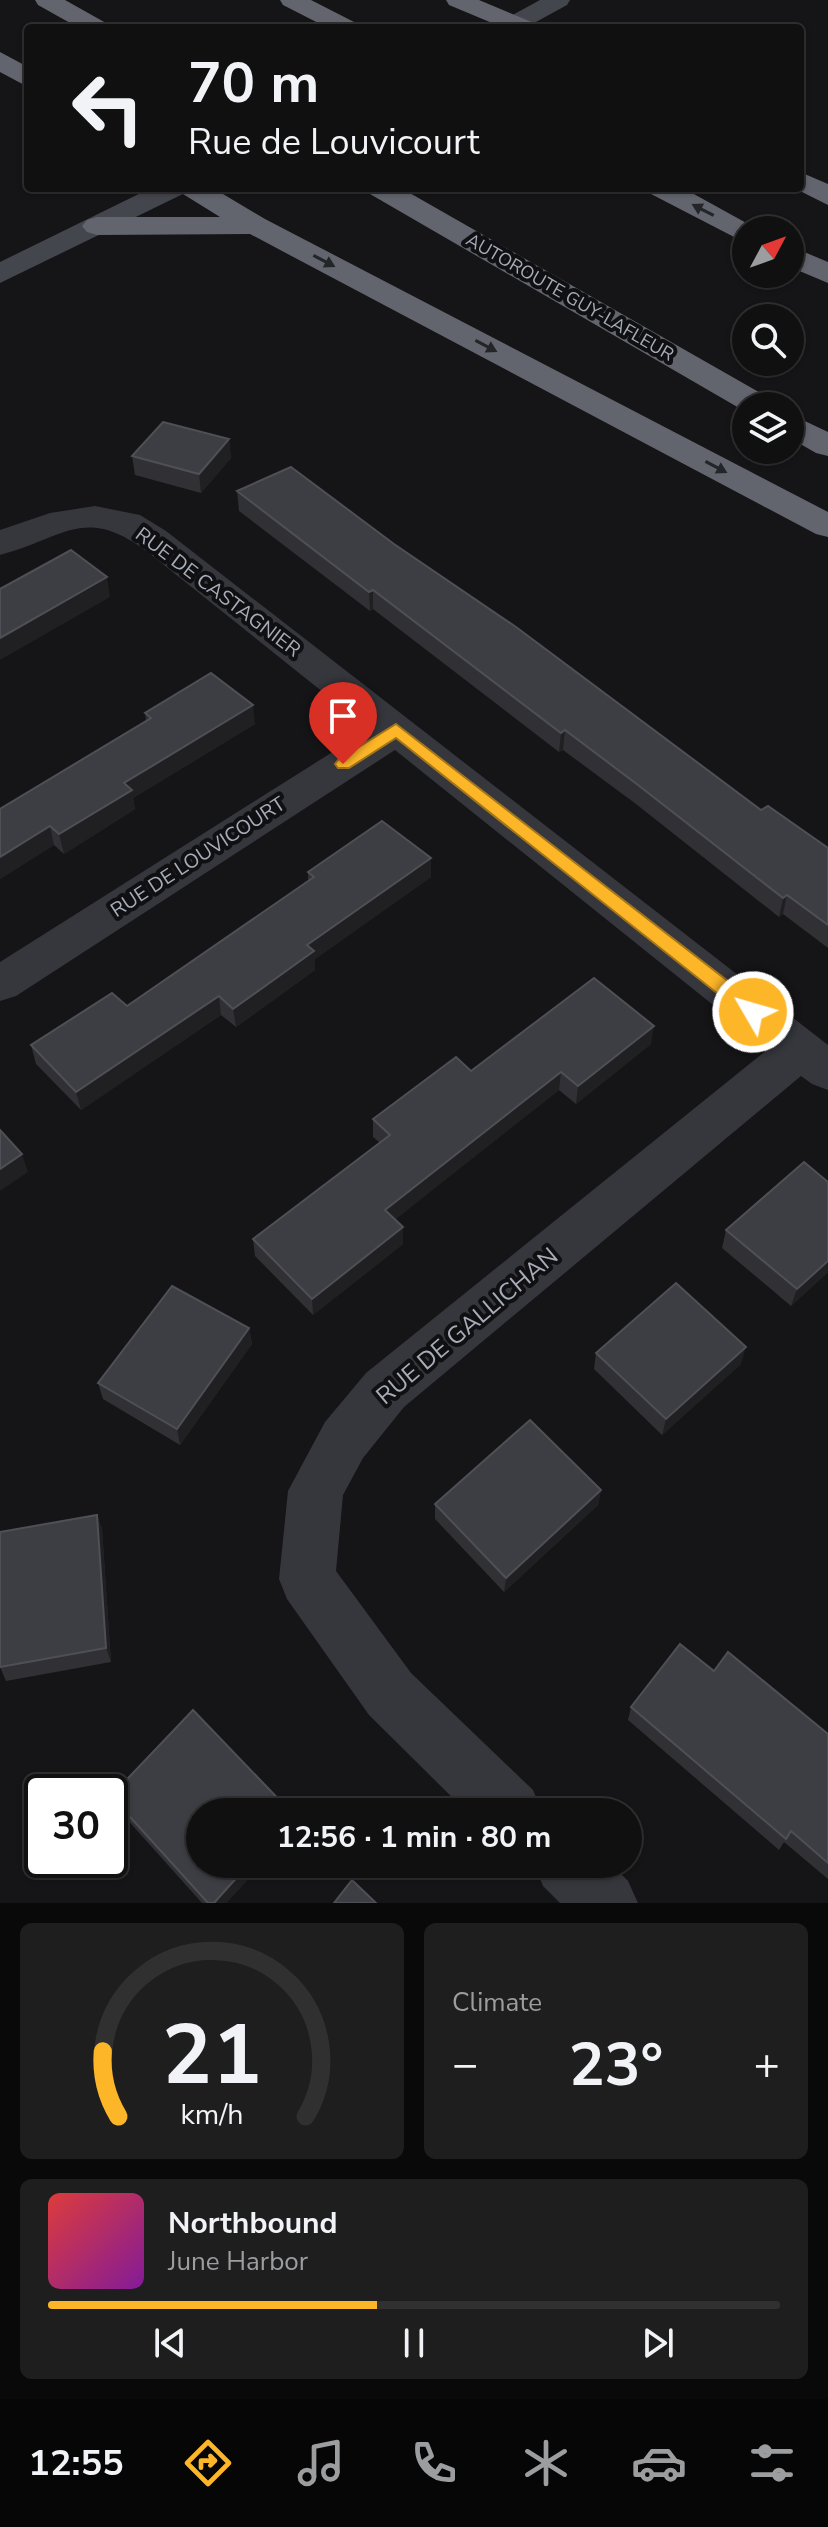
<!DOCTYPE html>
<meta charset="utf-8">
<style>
body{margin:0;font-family:"Nunito Sans",sans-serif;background:#1e1e1f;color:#f1f3f6;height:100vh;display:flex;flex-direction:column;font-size:30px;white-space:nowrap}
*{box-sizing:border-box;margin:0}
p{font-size:26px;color:#9c9d9f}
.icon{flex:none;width:44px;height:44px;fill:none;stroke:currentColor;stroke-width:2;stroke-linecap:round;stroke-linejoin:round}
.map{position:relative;height:1903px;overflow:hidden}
.sheet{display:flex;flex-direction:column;gap:20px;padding:20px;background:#090909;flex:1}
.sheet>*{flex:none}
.hud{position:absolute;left:24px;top:24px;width:780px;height:168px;border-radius:8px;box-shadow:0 2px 6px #0004,0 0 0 2px #303031;background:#101011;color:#f1f3f6;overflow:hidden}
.needle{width:52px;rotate:49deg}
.tools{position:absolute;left:732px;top:216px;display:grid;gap:16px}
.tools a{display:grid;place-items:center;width:72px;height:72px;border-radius:50%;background:#101011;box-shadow:0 2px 6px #0004,0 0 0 2px #303031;font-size:40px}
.speed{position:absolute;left:24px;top:1774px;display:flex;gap:16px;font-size:40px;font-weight:700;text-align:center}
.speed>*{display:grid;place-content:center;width:104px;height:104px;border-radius:50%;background:#101011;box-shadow:0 2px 6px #0004,0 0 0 2px #303031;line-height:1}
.speed .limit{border:4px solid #111;border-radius:12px;background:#fff;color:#111}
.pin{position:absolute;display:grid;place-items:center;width:68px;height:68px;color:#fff;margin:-82px -34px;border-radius:50% 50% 50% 0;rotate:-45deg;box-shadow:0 0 8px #0007}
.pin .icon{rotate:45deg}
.me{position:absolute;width:88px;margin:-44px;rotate:308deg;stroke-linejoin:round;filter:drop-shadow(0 0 6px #0008)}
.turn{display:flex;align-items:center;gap:28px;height:168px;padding:0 32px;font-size:36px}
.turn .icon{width:104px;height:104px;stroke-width:2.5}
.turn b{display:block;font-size:56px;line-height:68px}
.big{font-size:60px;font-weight:700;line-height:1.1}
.sheet .card{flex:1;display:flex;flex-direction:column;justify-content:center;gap:12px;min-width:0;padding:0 28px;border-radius:12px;background:#1e1e1f}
.sheet .dial{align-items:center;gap:0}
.dial svg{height:208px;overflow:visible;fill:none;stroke:#303031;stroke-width:7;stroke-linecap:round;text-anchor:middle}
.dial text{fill:#f1f3f6;stroke:none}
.song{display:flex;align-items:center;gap:24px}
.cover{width:96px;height:96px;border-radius:12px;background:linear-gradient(135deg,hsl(0 70% 55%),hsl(290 70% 35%))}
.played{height:8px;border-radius:4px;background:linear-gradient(90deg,#fdb628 45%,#303031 45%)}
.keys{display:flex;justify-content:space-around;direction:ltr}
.heat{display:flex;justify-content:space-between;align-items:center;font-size:44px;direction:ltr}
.sheet .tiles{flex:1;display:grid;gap:20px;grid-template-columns:1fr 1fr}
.card:last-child{grid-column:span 2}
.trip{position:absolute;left:186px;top:1798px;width:456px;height:80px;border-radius:40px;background:#101011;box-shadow:0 2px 6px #0004,0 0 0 2px #303031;font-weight:700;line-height:80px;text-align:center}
.dock{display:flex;height:128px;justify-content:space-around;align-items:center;background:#060607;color:#9c9d9f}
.dock .icon{width:56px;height:56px}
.dock .current{color:#fdb628}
.dock b{font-size:36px;color:#f1f3f6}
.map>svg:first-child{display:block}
</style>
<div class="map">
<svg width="828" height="1903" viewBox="0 0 828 1903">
<rect width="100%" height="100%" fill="#151517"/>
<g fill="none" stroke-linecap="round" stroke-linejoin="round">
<path fill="#36373d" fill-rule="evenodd" d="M95,506L140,515L166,531L828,1045V1090L812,1084L801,1076L404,1407L363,1458L343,1495L336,1571L411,1673L533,1790L542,1812H467L369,1715L287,1599L279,1579L288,1491L325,1422L366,1373L768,1049L395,750L16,996L0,1001V962L369,729L149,553C84,504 65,538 0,555V530L50,513Z
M534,1864H611L628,1881L638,1903H560L543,1886Z"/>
<path fill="#44464d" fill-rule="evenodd" d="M540,0H570L567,5L525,28H494L498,23Z
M151,188H187L183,194L0,283V262Z"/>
<path fill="#62656e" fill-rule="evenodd" d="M35,0H65L106,23L110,28H79L38,5Z
M280,0H311L356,23L360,28H328L283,5Z
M446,0H479L534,23L538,28H504L449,5Z
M0,52L28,67V87L0,72Z
M800,172L828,184V205L794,188H800Z
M179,188H213L265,219L828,512V537L816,534L250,234L97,235L87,232L82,226L87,220L97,217H220L183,194Z
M366,188H401L771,399L775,406H746V412L370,194Z
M647,188H683L759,230H746V241L736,238L651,194Z
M790,246L828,262V283L790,267Z
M790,414L828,432V456L816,453L790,438Z"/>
</g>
<path fill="#313135" d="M229,439L231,458L201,493L135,475L132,456Z
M237,491L394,544L761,810L828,848V948L783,914L779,917L636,804L563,750L559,752L373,609L370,611L239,511Z
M145,713L255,724L133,798L135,809L64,854L54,845L0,879V809L146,721Z
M431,858V877L315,959V970L236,1027L221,1015L81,1110L36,1064L31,1045L127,1006L308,881V872Z
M651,1044L576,1104L559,1090L395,1219L403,1227V1244L313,1315L255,1256L253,1239L380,1143L373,1137V1119L471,1071Z
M726,1230L828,1272L791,1306L722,1248Z
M249,1328L252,1344L180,1445L103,1399L98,1383Z
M596,1353L741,1364L662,1435L594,1369Z
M601,1490L598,1505L504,1592L435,1519V1504Z
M97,1515L102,1529L111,1662L6,1681L0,1667Z
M714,1671L828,1734V1879L784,1842L779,1850L628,1720L631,1707Z
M111,1796L200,1864H262L226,1903H202L116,1807Z"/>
<path fill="#202023" d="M229,439L231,458L201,493L199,474Z
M107,577L110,597L0,660V638Z
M373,590V609L370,611L369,592Z
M253,705L255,724L133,798L135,809L64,854L59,834L124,783Z
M565,730L563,750L559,752L561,733Z
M50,826L54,845L0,879V857Z
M431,858V877L315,959V970L236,1027L233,1009L307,945Z
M787,895L783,914L779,917L783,898Z
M219,996L221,1015L81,1110L76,1092Z
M654,1026L651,1044L576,1104L578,1086Z
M561,1072L559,1090L386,1227L385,1210Z
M22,1154L28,1172L0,1191V1169Z
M403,1227V1244L313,1315L312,1299Z
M828,1261V1272L791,1306L797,1289Z
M249,1328L252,1344L180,1445L177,1429Z
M746,1347L741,1364L662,1435L666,1419Z
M601,1490L598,1505L504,1592L506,1578Z
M97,1515L102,1529L111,1662L106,1648Z
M249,1864H262L226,1903H214Z"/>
<path fill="#3d3e43" stroke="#4e5055" stroke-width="2" d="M163,422L229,439L199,474L132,456Z
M291,467L394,544L516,627L761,810L768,806L828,848V925L787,895L783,898L638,785L565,730L561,733L373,590L369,592L237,491Z
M71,550L107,577L0,638V589Z
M211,673L253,705L124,783L132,790L59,834L50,826L0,857V809L151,718L145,713Z
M382,821L431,858L307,945L314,951L233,1009L219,996L76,1092L31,1045L112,993L127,1006L314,877L308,872Z
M594,978L654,1026L578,1086L561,1072L385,1210L403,1227L312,1299L253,1239L390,1135L373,1119L456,1057L471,1071Z
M0,1130L22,1154L0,1169Z
M804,1162L828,1182V1261L797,1289L726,1230Z
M676,1283L746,1347L666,1419L596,1353Z
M172,1286L249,1328L177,1429L98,1383Z
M530,1420L601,1490L506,1578L435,1504Z
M97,1515L106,1648L0,1667V1532Z
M680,1644L714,1671L728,1652L828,1734V1863L791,1831L786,1839L631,1707Z
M193,1710L291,1812H200V1864H249L214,1903H208L111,1796Z
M352,1880L376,1903H334Z"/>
<defs><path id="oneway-solid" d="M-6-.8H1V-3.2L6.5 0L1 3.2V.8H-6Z" transform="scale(2)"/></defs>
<g fill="#242529">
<use href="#oneway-solid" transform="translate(703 210) rotate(-153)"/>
<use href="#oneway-solid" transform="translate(324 261) rotate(28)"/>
<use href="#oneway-solid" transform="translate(486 346) rotate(28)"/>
<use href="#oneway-solid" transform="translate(716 467) rotate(28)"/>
</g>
<path fill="#fdb628" stroke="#a4761a" stroke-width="2" d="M396,724L760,1006L763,1012L760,1017H747L396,738L349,768H338L335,764L338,760Z"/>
<g text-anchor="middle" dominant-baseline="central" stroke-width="8" stroke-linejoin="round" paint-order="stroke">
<g font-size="18" fill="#a6acb8" stroke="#101012">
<text transform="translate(570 297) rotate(30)">AUTOROUTE GUY-LAFLEUR</text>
</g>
<g font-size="20" fill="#a6acb8" stroke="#101012">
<text transform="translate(218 592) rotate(37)">RUE DE CASTAGNIER</text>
<text transform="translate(198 857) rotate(-33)">RUE DE LOUVICOURT</text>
</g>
<g font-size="24" fill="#a6acb8" stroke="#101012">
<text transform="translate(467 1326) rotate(-40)">RUE DE GALLICHAN</text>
</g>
</g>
</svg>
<div class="tools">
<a><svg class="needle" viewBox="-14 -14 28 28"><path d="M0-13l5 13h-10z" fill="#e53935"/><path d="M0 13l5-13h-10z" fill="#9c9d9f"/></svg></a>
<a><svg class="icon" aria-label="search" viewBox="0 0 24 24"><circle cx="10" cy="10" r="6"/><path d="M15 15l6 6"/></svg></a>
<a><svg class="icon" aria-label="layers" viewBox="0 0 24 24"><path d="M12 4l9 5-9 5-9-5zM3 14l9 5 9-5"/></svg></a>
</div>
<div class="speed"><div class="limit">30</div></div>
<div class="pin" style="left:343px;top:764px;background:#d93025"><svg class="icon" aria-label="arrive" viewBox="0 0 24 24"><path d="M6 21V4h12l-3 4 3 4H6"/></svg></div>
<svg class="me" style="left:753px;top:1012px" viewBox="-20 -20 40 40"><circle r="17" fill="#fdb628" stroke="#fff" stroke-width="3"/><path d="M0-11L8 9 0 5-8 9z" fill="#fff"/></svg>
<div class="trip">12:56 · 1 min · 80 m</div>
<div class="hud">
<div class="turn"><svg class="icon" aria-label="left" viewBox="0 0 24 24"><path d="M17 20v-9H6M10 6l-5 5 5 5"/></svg><div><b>70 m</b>Rue de Louvicourt</div></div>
</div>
</div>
<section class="sheet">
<div class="tiles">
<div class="card dial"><svg viewBox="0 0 100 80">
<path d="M14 69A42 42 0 1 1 86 69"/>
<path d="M14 69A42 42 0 0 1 8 44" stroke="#fdb628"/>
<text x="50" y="56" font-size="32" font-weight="700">21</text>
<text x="50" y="72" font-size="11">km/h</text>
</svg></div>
<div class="card"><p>Climate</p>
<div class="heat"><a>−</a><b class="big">23°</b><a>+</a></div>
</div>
<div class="card">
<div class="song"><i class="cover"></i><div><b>Northbound</b><p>June Harbor</p></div></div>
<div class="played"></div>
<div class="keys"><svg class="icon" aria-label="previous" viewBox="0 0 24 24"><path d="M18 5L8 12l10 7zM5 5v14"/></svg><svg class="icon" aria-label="pause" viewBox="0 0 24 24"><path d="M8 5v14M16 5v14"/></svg><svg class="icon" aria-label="next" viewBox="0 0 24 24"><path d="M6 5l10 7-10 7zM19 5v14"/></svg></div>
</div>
</div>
</section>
<nav class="dock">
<b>12:55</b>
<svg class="icon current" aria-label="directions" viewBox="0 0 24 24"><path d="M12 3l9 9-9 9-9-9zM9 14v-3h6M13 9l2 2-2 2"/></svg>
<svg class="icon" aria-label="music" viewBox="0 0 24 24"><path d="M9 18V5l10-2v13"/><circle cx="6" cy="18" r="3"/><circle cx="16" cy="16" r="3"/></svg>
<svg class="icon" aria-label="phone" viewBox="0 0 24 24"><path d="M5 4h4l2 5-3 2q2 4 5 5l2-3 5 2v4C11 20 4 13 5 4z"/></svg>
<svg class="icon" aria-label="climate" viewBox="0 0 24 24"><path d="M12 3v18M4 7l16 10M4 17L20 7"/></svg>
<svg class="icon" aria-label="car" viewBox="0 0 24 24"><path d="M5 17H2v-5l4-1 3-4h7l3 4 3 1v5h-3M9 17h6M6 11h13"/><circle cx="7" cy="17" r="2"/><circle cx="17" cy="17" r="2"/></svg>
<svg class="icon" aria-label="filters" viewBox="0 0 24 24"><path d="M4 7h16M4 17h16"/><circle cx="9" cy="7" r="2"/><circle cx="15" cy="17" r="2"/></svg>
</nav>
